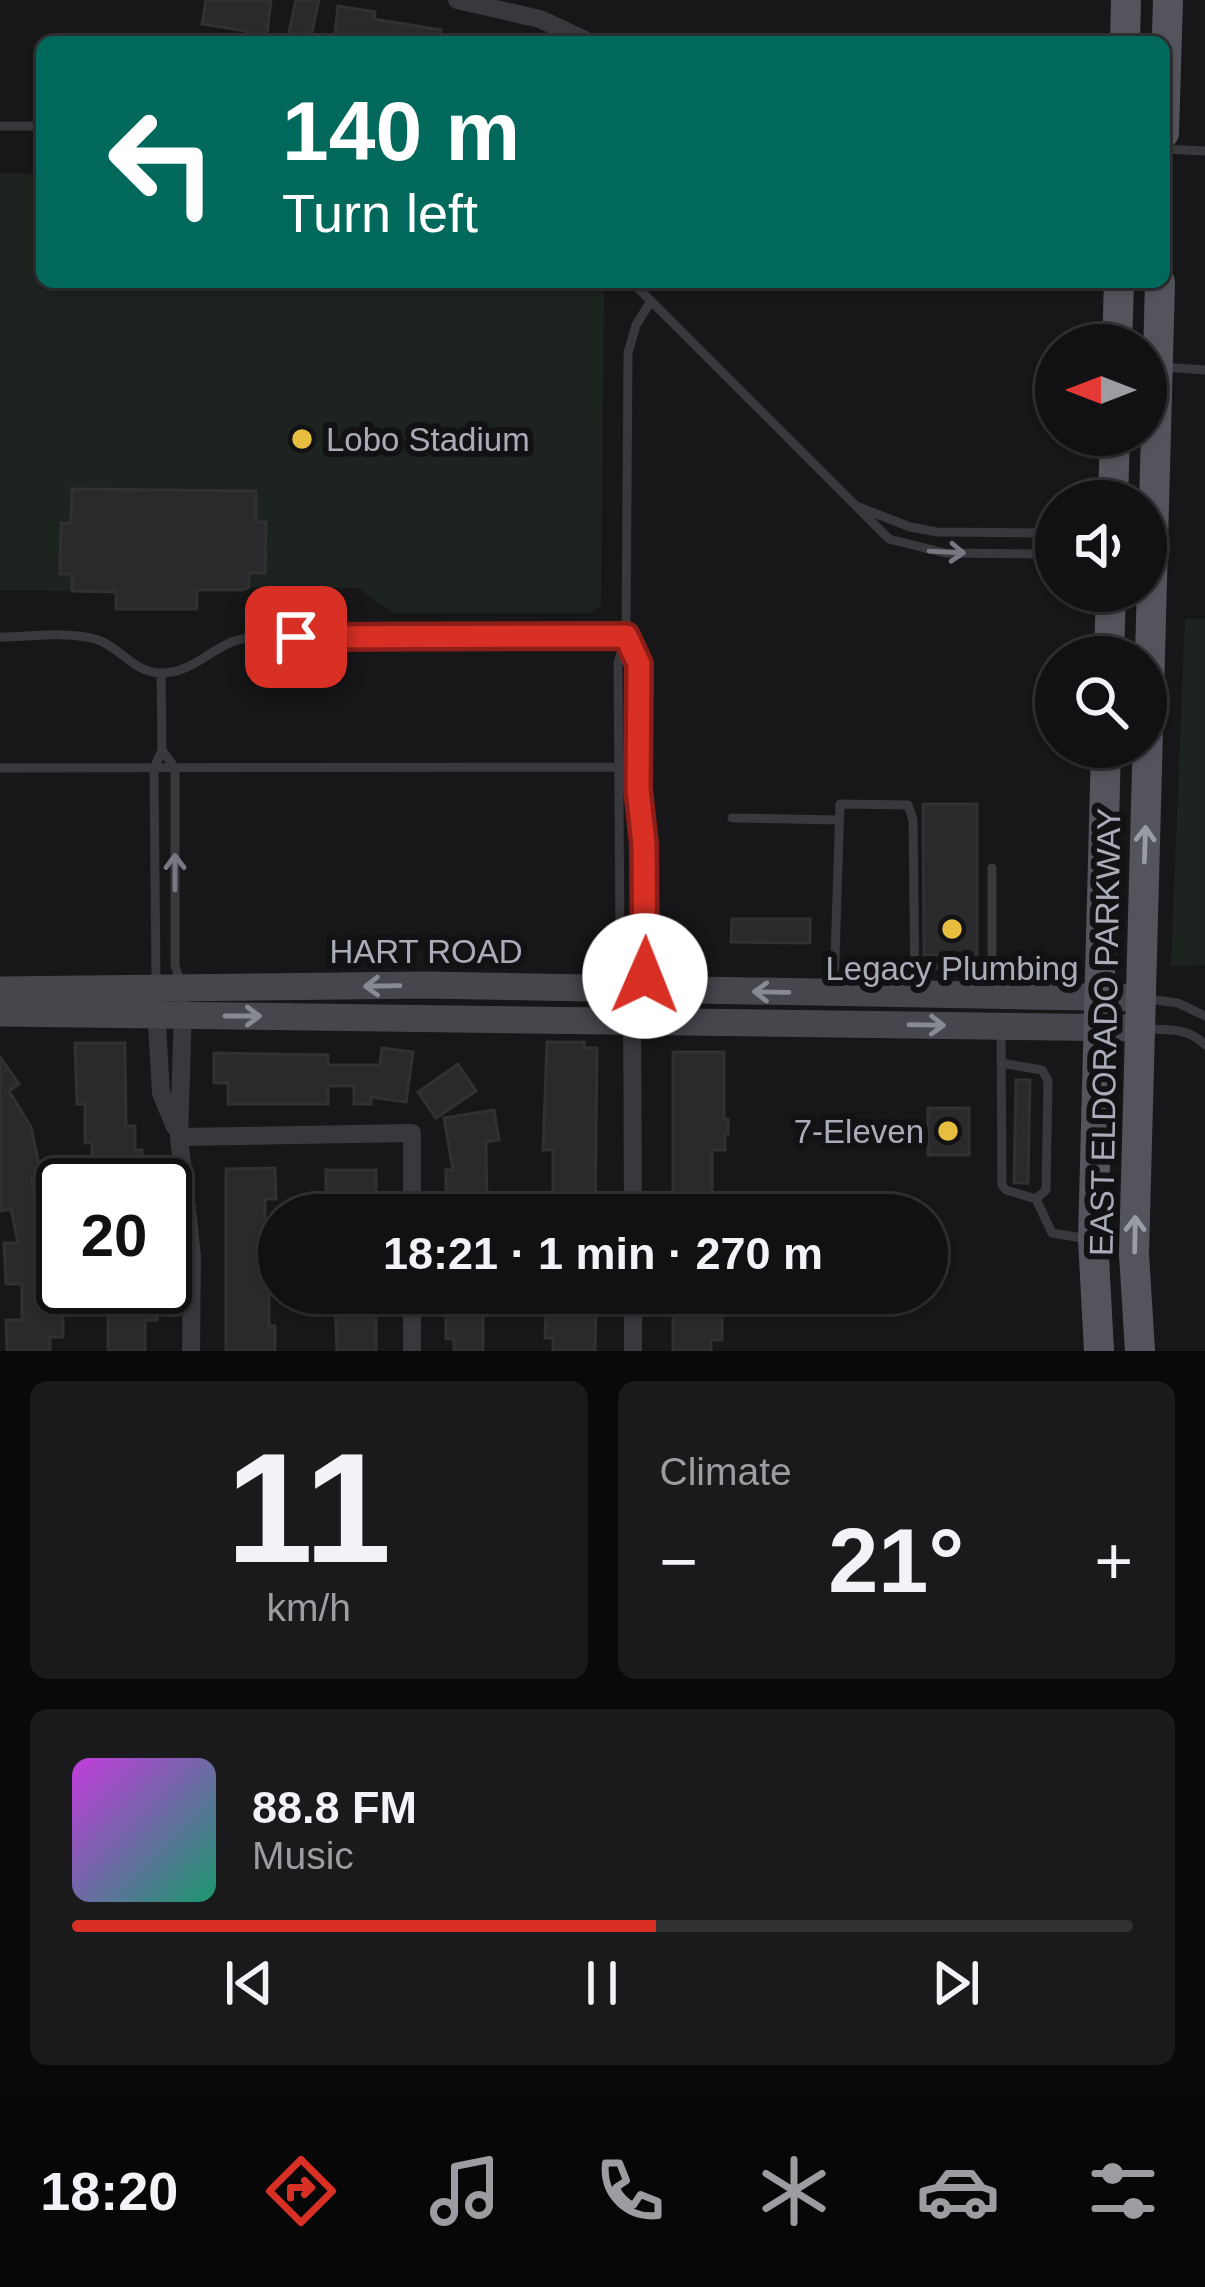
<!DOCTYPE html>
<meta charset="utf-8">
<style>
body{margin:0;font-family:Arial,sans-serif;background:#1a1a1c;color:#f1f3f6;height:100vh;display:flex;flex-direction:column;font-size:45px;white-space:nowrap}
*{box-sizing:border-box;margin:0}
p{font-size:39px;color:#9c9da0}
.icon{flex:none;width:66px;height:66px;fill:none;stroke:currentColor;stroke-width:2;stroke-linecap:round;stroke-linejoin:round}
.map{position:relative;height:1351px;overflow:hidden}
.drawer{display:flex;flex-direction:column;gap:30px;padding:30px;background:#09090a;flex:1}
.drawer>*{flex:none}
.hud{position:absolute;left:36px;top:36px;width:1134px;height:252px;border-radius:18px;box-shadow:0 3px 9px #0004,0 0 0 3px #303133;background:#00695c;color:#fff;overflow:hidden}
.needle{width:78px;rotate:270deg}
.buttons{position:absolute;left:1035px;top:324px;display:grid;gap:24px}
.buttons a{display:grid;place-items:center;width:132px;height:132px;border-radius:50%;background:#111113;box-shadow:0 3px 9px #0004,0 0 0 3px #303133;font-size:60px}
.speed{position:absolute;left:36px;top:1158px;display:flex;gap:24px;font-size:60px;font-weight:700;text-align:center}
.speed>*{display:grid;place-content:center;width:156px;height:156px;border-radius:50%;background:#111113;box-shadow:0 3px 9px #0004,0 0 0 3px #303133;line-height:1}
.speed .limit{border:6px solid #111;border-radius:18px;background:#fff;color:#111}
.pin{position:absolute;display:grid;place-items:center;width:102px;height:102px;color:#fff;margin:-51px;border-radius:24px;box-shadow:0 6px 18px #0006}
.me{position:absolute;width:132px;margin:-66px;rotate:1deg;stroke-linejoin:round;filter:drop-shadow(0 0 9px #0008)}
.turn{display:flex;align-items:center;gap:42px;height:252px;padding:0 48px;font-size:54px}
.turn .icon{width:156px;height:156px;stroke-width:2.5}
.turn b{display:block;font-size:84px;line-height:102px}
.big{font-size:90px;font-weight:700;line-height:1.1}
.drawer .tile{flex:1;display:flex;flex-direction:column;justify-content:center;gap:18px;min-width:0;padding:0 42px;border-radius:18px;background:#1a1a1c}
.drawer .dial{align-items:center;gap:0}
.dial b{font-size:156px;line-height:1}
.song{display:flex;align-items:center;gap:36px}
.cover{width:144px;height:144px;border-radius:18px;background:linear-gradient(135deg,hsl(290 70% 55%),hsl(160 70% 35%))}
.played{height:12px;border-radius:6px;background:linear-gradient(90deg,#d93025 55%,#303133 55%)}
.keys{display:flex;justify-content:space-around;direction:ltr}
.heat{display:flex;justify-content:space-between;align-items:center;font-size:66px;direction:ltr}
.drawer .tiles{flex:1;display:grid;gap:30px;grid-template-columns:1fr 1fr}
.tile:last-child{grid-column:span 2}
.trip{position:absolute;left:258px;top:1194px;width:690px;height:120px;border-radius:60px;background:#111113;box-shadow:0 3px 9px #0004,0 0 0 3px #303133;font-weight:700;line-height:120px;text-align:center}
.dock{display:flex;height:192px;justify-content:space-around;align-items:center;background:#070708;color:#9c9da0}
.dock .icon{width:84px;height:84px}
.dock .selected{color:#d93025}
.dock b{font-size:54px;color:#f1f3f6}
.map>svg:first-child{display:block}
</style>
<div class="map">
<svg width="1205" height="1351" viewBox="0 0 1205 1351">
<rect width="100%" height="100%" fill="#171719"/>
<path fill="#1d231f" d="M0,173L42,174V282H595L604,291L601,606L590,613H393L358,588L244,587L243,590H198L197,609H116V592L0,590Z
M1185,619H1205V965L1171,966Z"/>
<path fill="#2a2a2d" stroke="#313134" stroke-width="3" d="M206,0H271L266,42H245L246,31L202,24Z
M296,0H319L310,41L288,36Z
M338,6L375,12L374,19L441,30L439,42H334Z
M72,489L256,491V522H266L265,573H249V587L243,590H197V609H116V592L72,591V574H60L61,523H71Z
M923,804H977V955H924Z
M732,919H810V943L731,942Z
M547,1042H584V1048H597L595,1215H553V1150H543Z
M75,1043H125L126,1126H135V1150H142V1174H128V1181H92V1143H85V1104H77Z
M382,1048L413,1052L406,1102L371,1097V1104H354V1086H328V1104H228V1083H214V1053L328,1055V1065H380Z
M673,1052H724V1119H728V1134H725V1150H712V1195H722V1215L673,1212Z
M0,1057L19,1084L9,1091L31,1127L41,1175L31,1178L40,1227H55L56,1240H63V1257L57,1258V1317H63V1337H50V1351H7L6,1320H22V1284H6L4,1243H18L11,1209L0,1211Z
M458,1064L476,1091L436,1118L418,1092Z
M1016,1080H1030L1028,1183H1014Z
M928,1108H969V1155H928Z
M494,1110L499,1140L486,1142L487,1215H446V1170H453L444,1118Z
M275,1168L276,1199H265V1247H275V1279H269V1326H275V1351H226V1169Z
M326,1170H376V1215H332V1200H326Z
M119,1287H157V1320H145V1351H108V1303H119Z
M335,1293H376V1351H337Z
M446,1293H483V1351H454V1339H446Z
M547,1293H574V1309H596L595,1351H553V1338H545Z
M673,1293H722V1340H711V1351H673Z"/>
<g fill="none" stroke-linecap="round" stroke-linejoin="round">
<path stroke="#38383d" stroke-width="9" d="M0,126H42
M1164,149L1205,151
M632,282L889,539L945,553L1056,554
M1163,367L1205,370
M859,507L910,527L937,532L1056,533
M626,636L639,663L638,789L644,844L645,976L632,990L621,976L620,939L618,663Z
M0,637C29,637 67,631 95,639C120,646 133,673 162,673C196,673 216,641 248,638L626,636L628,353L636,325L651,301
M162,750L175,768V966L182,985
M0,768L639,767
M732,818L839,820
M992,868V990
M915,965L992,966
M156,982L154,768L162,750L161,673
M834,987L840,804L908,805L913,820L915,991
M1148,999L1178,1003L1205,1016
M1145,1029C1168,1030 1188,1027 1205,1045
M1001,1033L1002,1185L1006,1190L1036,1199L1052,1233L1088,1239
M1001,1063L1042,1070L1048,1081L1046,1190L1036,1199"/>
<path stroke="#38383d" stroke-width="18" d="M457,0L540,19L589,42
M632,990L633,1215
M156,1008L161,1093L175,1127
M183,1009L179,1137L192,1256L191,1351
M179,1137L412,1133V1215
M412,1293V1351
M633,1351V1293"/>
<path stroke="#46474d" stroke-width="27" d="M0,990L426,985L1140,998
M0,1013L1139,1028"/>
<path stroke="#54555c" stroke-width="30" d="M1125,42L1126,0
M1164,133L1168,0
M1117,345L1119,282
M1113,501L1115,435
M1109,657L1111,591
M1099,1351L1093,1239L1106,747
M1140,1351L1134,1254L1160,282"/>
</g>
<defs><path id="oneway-shaft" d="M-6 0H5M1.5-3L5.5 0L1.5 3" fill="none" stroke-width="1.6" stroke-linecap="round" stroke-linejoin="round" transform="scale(3)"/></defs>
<g stroke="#777881">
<use href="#oneway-shaft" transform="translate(947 552) rotate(3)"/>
<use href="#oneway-shaft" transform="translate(175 872) rotate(-90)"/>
</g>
<g stroke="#999ba6">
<use href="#oneway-shaft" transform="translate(1145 844) rotate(-88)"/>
<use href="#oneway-shaft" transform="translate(1135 1234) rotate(-89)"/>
</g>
<g stroke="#878993">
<use href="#oneway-shaft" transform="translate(382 986) rotate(179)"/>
<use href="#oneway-shaft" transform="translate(771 992) rotate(-179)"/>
<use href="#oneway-shaft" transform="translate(243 1016)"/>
<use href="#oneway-shaft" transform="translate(927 1025) rotate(1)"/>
</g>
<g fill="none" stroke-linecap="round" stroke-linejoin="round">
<g stroke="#8d1f18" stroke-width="30">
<path id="route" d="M296,637L626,636L639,664L638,789L644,844L645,976"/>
</g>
<use href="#route" stroke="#d93025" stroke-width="21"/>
</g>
<g fill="#e7bd40" stroke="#121214" stroke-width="4.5">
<circle cx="302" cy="439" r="12"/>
<circle cx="952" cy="929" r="12"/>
<circle cx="948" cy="1131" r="12"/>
</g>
<g text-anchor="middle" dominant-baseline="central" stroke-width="12" stroke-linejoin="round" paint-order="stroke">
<g font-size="33" fill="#aaadb8" stroke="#121214" text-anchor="start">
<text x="326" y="439">Lobo Stadium</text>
<text x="952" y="968" text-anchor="middle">Legacy Plumbing</text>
<text x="924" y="1131" text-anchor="end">7-Eleven</text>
</g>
<g font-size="33" fill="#aaadb8" stroke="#121214">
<text x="426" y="951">HART ROAD</text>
<text transform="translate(1105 1032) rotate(-89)">EAST ELDORADO PARKWAY</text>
</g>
</g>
</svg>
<div class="buttons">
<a><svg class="needle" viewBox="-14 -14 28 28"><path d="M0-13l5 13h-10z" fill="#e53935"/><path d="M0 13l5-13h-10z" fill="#9c9da0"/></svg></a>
<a><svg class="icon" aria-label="sound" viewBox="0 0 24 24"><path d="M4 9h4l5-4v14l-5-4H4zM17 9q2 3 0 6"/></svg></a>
<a><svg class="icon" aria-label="search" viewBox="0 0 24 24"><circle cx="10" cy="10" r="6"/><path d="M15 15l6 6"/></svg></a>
</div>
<div class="speed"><div class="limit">20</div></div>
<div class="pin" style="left:296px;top:637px;background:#d93025"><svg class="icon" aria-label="arrive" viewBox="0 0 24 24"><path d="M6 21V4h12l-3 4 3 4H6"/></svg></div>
<svg class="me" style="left:645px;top:976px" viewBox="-20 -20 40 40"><circle r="19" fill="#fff"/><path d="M0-13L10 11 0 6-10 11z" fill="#d93025"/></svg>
<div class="trip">18:21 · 1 min · 270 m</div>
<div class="hud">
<div class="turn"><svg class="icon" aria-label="left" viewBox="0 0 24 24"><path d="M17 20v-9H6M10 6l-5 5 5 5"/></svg><div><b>140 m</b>Turn left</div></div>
</div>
</div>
<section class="drawer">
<div class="tiles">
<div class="tile dial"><b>11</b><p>km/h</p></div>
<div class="tile"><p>Climate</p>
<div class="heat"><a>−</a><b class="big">21°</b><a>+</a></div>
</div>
<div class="tile">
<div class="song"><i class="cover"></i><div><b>88.8 FM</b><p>Music</p></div></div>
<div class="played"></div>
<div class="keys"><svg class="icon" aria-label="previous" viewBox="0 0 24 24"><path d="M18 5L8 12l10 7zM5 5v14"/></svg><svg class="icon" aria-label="pause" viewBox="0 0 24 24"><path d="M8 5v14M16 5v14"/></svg><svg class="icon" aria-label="next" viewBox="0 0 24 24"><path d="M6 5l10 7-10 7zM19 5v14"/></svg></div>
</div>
</div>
</section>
<nav class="dock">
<b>18:20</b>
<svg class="icon selected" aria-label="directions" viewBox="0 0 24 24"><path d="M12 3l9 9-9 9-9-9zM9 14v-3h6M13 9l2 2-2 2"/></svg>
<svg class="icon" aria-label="music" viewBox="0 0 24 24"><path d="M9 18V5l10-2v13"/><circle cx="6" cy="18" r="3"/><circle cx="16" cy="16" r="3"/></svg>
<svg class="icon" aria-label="phone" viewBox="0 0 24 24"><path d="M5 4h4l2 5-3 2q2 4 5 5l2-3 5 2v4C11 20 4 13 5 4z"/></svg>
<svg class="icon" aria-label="climate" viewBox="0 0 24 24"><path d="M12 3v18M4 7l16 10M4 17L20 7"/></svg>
<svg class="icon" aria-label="car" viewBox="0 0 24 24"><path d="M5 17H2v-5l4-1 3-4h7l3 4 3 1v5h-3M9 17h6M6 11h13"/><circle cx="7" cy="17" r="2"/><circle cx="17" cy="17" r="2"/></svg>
<svg class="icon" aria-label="filters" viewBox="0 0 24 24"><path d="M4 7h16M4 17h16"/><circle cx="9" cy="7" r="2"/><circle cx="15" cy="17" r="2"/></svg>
</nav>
